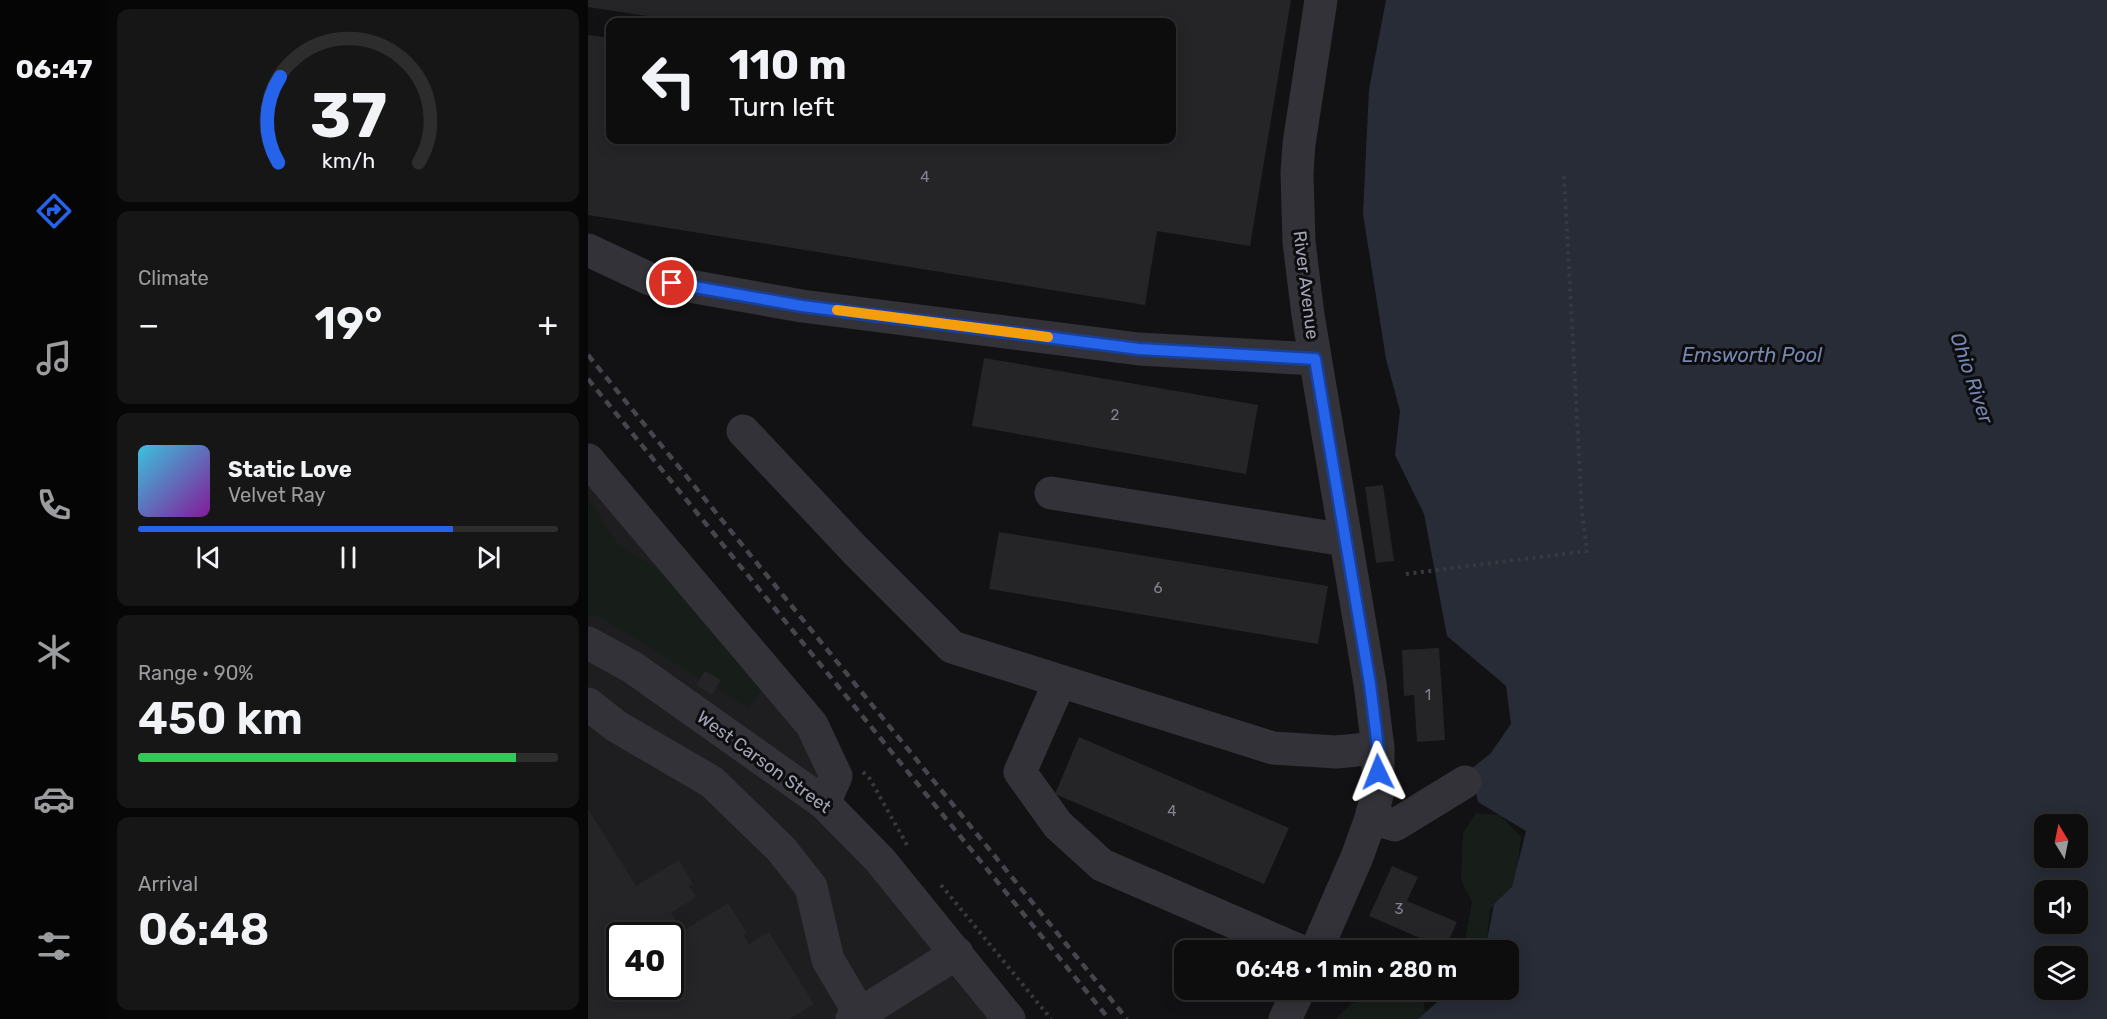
<!DOCTYPE html>
<meta charset="utf-8">
<style>
body{margin:0;font-family:Rubik,sans-serif;background:#171617;color:#f1f3f6;height:100vh;display:flex;flex-direction:column;font-size:22px;white-space:nowrap}
*{box-sizing:border-box;margin:0}
p{font-size:20px;color:#9b9c9e}
.icon{flex:none;width:33px;height:33px;fill:none;stroke:currentColor;stroke-width:2;stroke-linecap:round;stroke-linejoin:round}
.map{position:relative;flex:1;overflow:hidden}
.drawer{display:flex;flex-direction:column;gap:9px;padding:9px;background:#080708;width:480px}
.drawer>*{flex:none}
.hud{position:absolute;left:18px;top:18px;width:570px;height:126px;border-radius:12px;box-shadow:0 3px 15px #0003,0 0 0 2px #2e2d2e;background:#0e0d0e;color:#f1f3f6;overflow:hidden}
.needle{width:39px;rotate:350deg}
.tools{position:absolute;left:1446px;top:814px;display:grid;gap:12px}
.tools a{display:grid;place-items:center;width:54px;height:54px;border-radius:12px;background:#0e0d0e;box-shadow:0 3px 15px #0003,0 0 0 2px #2e2d2e;font-size:30px}
.speed{position:absolute;left:18px;top:922px;display:flex;gap:12px;font-size:30px;font-weight:700;text-align:center}
.speed>*{display:grid;place-content:center;width:78px;height:78px;border-radius:50%;background:#0e0d0e;box-shadow:0 3px 15px #0003,0 0 0 2px #2e2d2e;line-height:1}
.speed .limit{border:3px solid #111;border-radius:9px;background:#fff;color:#111}
.pin{position:absolute;display:grid;place-items:center;width:51px;height:51px;color:#fff;margin:-26px;border:3px solid #fff;border-radius:50%;box-shadow:0 2px 6px #0007}
.me{position:absolute;width:66px;margin:-33px;rotate:358deg;stroke-linejoin:round;filter:drop-shadow(0 0 4px #0008)}
.turn{display:flex;align-items:center;gap:21px;height:126px;padding:0 24px;font-size:27px}
.turn .icon{width:78px;height:78px;stroke-width:2.5}
.turn b{display:block;font-size:42px;line-height:51px}
.big{font-size:45px;font-weight:600;line-height:1.1}
.drawer .widget{flex:1;display:flex;flex-direction:column;justify-content:center;gap:9px;min-width:0;padding:0 21px;border-radius:12px;background:#171617}
.drawer .dial{align-items:center;gap:0}
.dial svg{height:156px;overflow:visible;fill:none;stroke:#2e2d2e;stroke-width:7;stroke-linecap:round;text-anchor:middle}
.dial text{fill:#f1f3f6;stroke:none}
.song{display:flex;align-items:center;gap:18px}
.cover{width:72px;height:72px;border-radius:9px;background:linear-gradient(135deg,hsl(190 70% 55%),hsl(290 70% 35%))}
.played{height:6px;border-radius:3px;background:linear-gradient(90deg,#2563eb 75%,#2e2d2e 75%)}
.keys{display:flex;justify-content:space-around;direction:ltr}
.heat{display:flex;justify-content:space-between;align-items:center;font-size:33px;direction:ltr}
.charge{height:9px;border-radius:4px;background:linear-gradient(90deg,#34c759 90%,#2e2d2e 0)}
.trip{position:absolute;left:586px;top:940px;width:345px;height:60px;border-radius:12px;background:#0e0d0e;box-shadow:0 3px 15px #0003,0 0 0 2px #2e2d2e;font-weight:600;line-height:60px;text-align:center}
main{display:flex;flex:1;min-height:0}
.dock{display:flex;flex-direction:column;width:108px;justify-content:space-around;align-items:center;background:#060506;color:#9b9c9e}
.dock .icon{width:42px;height:42px}
.dock .active{color:#2563eb}
.dock b{font-size:27px;color:#f1f3f6}
.map>svg:first-child{display:block}
</style>
<main>
<nav class="dock">
<b>06:47</b>
<svg class="icon active" aria-label="directions" viewBox="0 0 24 24"><path d="M12 3l9 9-9 9-9-9zM9 14v-3h6M13 9l2 2-2 2"/></svg>
<svg class="icon" aria-label="music" viewBox="0 0 24 24"><path d="M9 18V5l10-2v13"/><circle cx="6" cy="18" r="3"/><circle cx="16" cy="16" r="3"/></svg>
<svg class="icon" aria-label="phone" viewBox="0 0 24 24"><path d="M5 4h4l2 5-3 2q2 4 5 5l2-3 5 2v4C11 20 4 13 5 4z"/></svg>
<svg class="icon" aria-label="climate" viewBox="0 0 24 24"><path d="M12 3v18M4 7l16 10M4 17L20 7"/></svg>
<svg class="icon" aria-label="car" viewBox="0 0 24 24"><path d="M5 17H2v-5l4-1 3-4h7l3 4 3 1v5h-3M9 17h6M6 11h13"/><circle cx="7" cy="17" r="2"/><circle cx="17" cy="17" r="2"/></svg>
<svg class="icon" aria-label="filters" viewBox="0 0 24 24"><path d="M4 7h16M4 17h16"/><circle cx="9" cy="7" r="2"/><circle cx="15" cy="17" r="2"/></svg>
</nav>
<section class="drawer">
<div class="widget dial"><svg viewBox="0 0 100 80">
<path d="M14 69A42 42 0 1 1 86 69"/>
<path d="M14 69A42 42 0 0 1 15 25" stroke="#2563eb"/>
<text x="50" y="56" font-size="32" font-weight="700">37</text>
<text x="50" y="72" font-size="11">km/h</text>
</svg></div>
<div class="widget"><p>Climate</p>
<div class="heat"><a>−</a><b class="big">19°</b><a>+</a></div>
</div>
<div class="widget">
<div class="song"><i class="cover"></i><div><b>Static Love</b><p>Velvet Ray</p></div></div>
<div class="played"></div>
<div class="keys"><svg class="icon" aria-label="previous" viewBox="0 0 24 24"><path d="M18 5L8 12l10 7zM5 5v14"/></svg><svg class="icon" aria-label="pause" viewBox="0 0 24 24"><path d="M8 5v14M16 5v14"/></svg><svg class="icon" aria-label="next" viewBox="0 0 24 24"><path d="M6 5l10 7-10 7zM19 5v14"/></svg></div>
</div>
<div class="widget"><p>Range · 90%</p><b class="big">450 km</b><div class="charge"></div></div>
<div class="widget"><p>Arrival</p><b class="big">06:48</b></div>
</section>
<div class="map">
<svg width="1519" height="1019" viewBox="0 0 1519 1019">
<rect width="100%" height="100%" fill="#121113"/>
<path fill="#1e1d20" fill-rule="evenodd" d="M0,460L224,725L236,803L421,1019H0ZM32,936H82V987H32Z"/>
<path fill="#171e1a" d="M0,498L30,544L110,595L182,681L160,708L12,617L0,614Z
M888,813L912,815L933,837L927,886L902,909L898,951H873L876,947L884,902L873,880L875,833Z
M790,990H866L835,999L838,1019H748L763,1004Z"/>
<path fill="#272c37" fill-rule="evenodd" d="M798,0H1519V1019H830L863,990H921V951H897L906,904L924,887L938,831L890,802L883,769L902,754L923,724L918,686L859,636L836,514L807,455L812,411L798,359L775,214L781,89ZM1456,825H1490V858H1456ZM1456,891H1490V924H1456ZM1456,957H1490V990H1456Z"/>
<path fill="#252427" fill-rule="evenodd" d="M0,0H703L662,246L569,231L557,305L0,215V35L22,38V140H584V22H98L0,7Z
M396,358L670,405L658,474L384,426Z
M795,485L806,561L788,563L777,487Z
M411,532L740,586L730,644L401,589Z
M851,648L857,740L829,742L826,695L816,696L814,650Z
M117,671L133,680L124,695L108,685Z
M491,737L701,828L676,884L467,794Z
M0,809L48,886L91,860L105,884L101,886L108,897L83,913L95,931L140,903L159,933L156,935L161,944L181,932L226,1004L201,1019H0ZM32,936H82V987H32Z
M804,866L830,877L819,901L869,922L857,949L781,916Z"/>
<g fill="none" stroke-linecap="round" stroke-linejoin="round">
<path stroke="#38383f" stroke-width="4" stroke-dasharray="3 4.5" stroke-linecap="butt" d="M818,574L999,551L994,512L976,176
M275,772L282,779L319,845
M353,885L463,1019"/>
<path stroke="#323238" stroke-width="33" d="M0,250L62,279L214,306L551,349L727,359
M155,431L267,550L364,647L685,748L748,752L790,748
M0,460L224,725L248,776L236,803
M463,493L757,540
M0,643L44,667L236,803L292,860L421,1019
M472,681L432,772L470,825L514,865L712,951
M0,704L28,726L124,782L193,849L223,887L240,960L275,1019
M783,818L807,825L877,782
M728,951L769,857L783,818L789,795L790,772V748L782,684L720,315L711,242L709,173L711,144L733,0
M264,1019L369,953
M697,1019L711,990"/>
<path stroke="#45454d" stroke-width="4.5" stroke-dasharray="8 6" stroke-linecap="butt" d="M0,355L539,1019
M0,379L521,1019"/>
</g>
<g fill="none" stroke-linecap="round" stroke-linejoin="round">
<g stroke="#184099" stroke-width="15">
<path id="route" d="M84,283L214,306L551,349L727,359L782,684L790,748V772"/>
</g>
<use href="#route" stroke="#2563eb" stroke-width="10"/>
<path stroke="#f59e0b" stroke-width="10" d="M249,310L460,337"/>
</g>
<g text-anchor="middle" dominant-baseline="central" stroke-width="6" stroke-linejoin="round" paint-order="stroke">
<g font-size="15" fill="#828290">
<text x="337" y="177">4</text>
<text x="527" y="415">2</text>
<text x="570" y="588">6</text>
<text x="840" y="695">1</text>
<text x="584" y="811">4</text>
<text x="811" y="909">3</text>
</g>
<g font-size="18" fill="#a2a3b4" stroke="#0d0c0e">
<text transform="translate(718 285) rotate(83)">River Avenue</text>
<text transform="translate(176 762) rotate(36)">West Carson Street</text>
</g>
<g font-size="20" font-style="italic" fill="#7688b2" stroke="#0d0c0e">
<text x="1164" y="355">Emsworth Pool</text>
<text transform="translate(1384 378) rotate(71)">Ohio River</text>
</g>
</g>
</svg>
<div class="tools">
<a><svg class="needle" viewBox="-14 -14 28 28"><path d="M0-13l5 13h-10z" fill="#e53935"/><path d="M0 13l5-13h-10z" fill="#9b9c9e"/></svg></a>
<a><svg class="icon" aria-label="sound" viewBox="0 0 24 24"><path d="M4 9h4l5-4v14l-5-4H4zM17 9q2 3 0 6"/></svg></a>
<a><svg class="icon" aria-label="layers" viewBox="0 0 24 24"><path d="M12 4l9 5-9 5-9-5zM3 14l9 5 9-5"/></svg></a>
</div>
<div class="speed"><div class="limit">40</div></div>
<div class="pin" style="left:84px;top:283px;background:#d93025"><svg class="icon" aria-label="arrive" viewBox="0 0 24 24"><path d="M6 21V4h12l-3 4 3 4H6"/></svg></div>
<svg class="me" style="left:790px;top:772px" viewBox="-20 -20 40 40"><path d="M0-17L14 15 0 8-14 15z" fill="#2563eb" stroke="#fff" stroke-width="4"/></svg>
<div class="trip">06:48 · 1 min · 280 m</div>
<div class="hud">
<div class="turn"><svg class="icon" aria-label="left" viewBox="0 0 24 24"><path d="M17 20v-9H6M10 6l-5 5 5 5"/></svg><div><b>110 m</b>Turn left</div></div>
</div>
</div>
</main>
